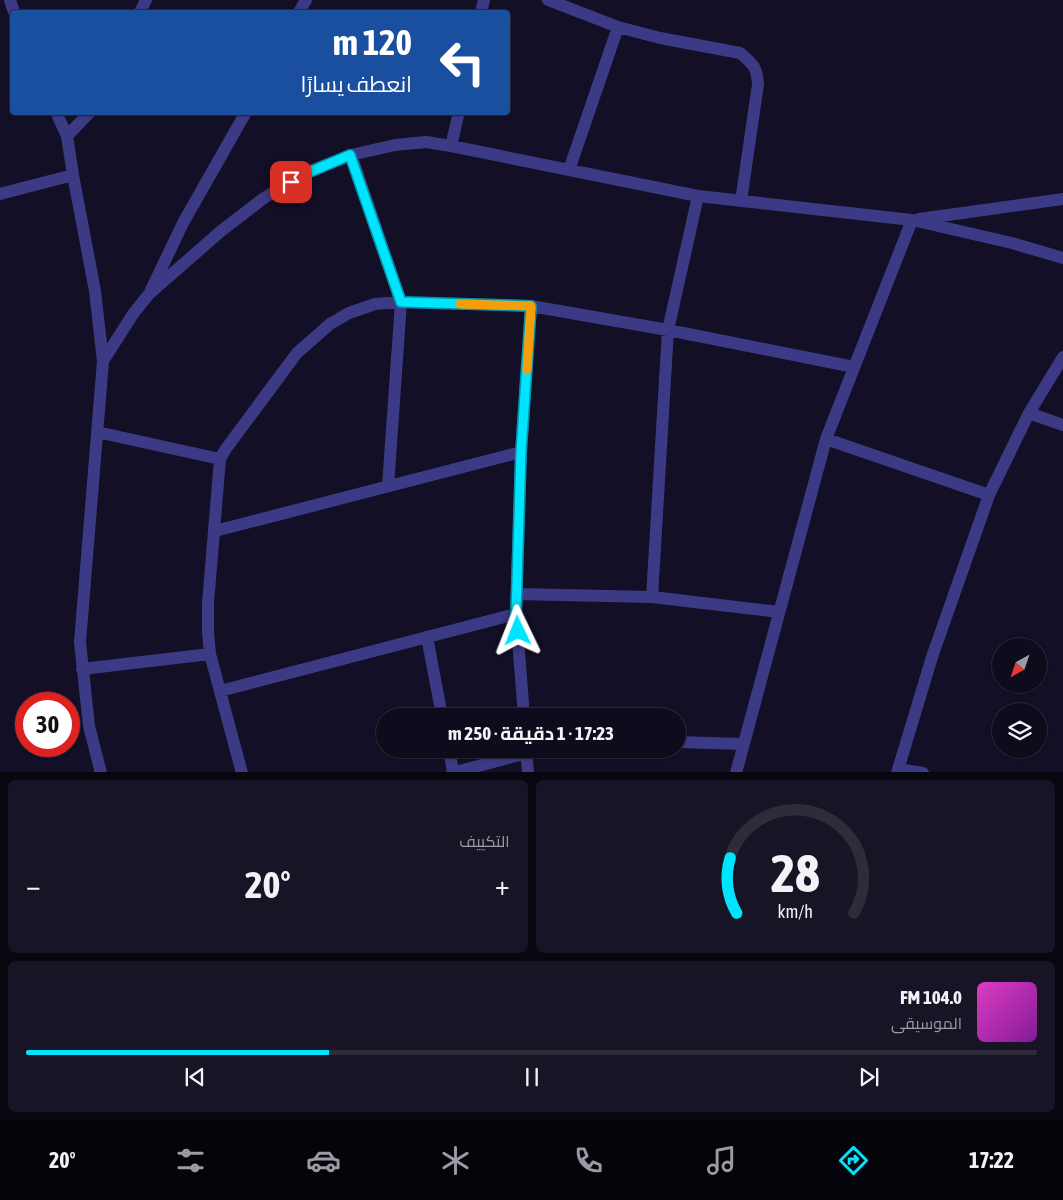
<!DOCTYPE html>
<html lang="ar">
<meta charset="utf-8">
<style>
body{margin:0;font-family:"Asap Condensed",Cairo,sans-serif;background:#171425;color:#f1f3f6;direction:rtl;height:100vh;display:flex;flex-direction:column;font-size:19px;white-space:nowrap}
*{box-sizing:border-box;margin:0}
p{font-size:16px;color:#9b9ba3}
.icon{flex:none;width:28px;height:28px;fill:none;stroke:currentColor;stroke-width:2;stroke-linecap:round;stroke-linejoin:round}
.map{position:relative;height:772px;overflow:hidden;direction:ltr}
.sheet{display:flex;flex-direction:column;gap:8px;padding:8px;background:#08060f;flex:1}
.sheet>*{flex:none}
.hud{position:absolute;left:10px;top:10px;width:500px;height:105px;border-radius:5px;box-shadow:0 1px 4px #0004,0 0 0 1px #2e2b3b;direction:rtl;background:#1a4fa0;color:#fff;overflow:hidden}
.needle{width:32px;rotate:220deg}
.fabs{position:absolute;left:992px;top:638px;display:grid;gap:10px}
.fabs a{display:grid;place-items:center;width:55px;height:55px;border-radius:50%;background:#0e0b1c;box-shadow:0 1px 4px #0004,0 0 0 1px #2e2b3b;font-size:25px}
.speed{position:absolute;left:15px;top:692px;display:flex;gap:10px;font-size:25px;font-weight:700;text-align:center}
.speed>*{display:grid;place-content:center;width:65px;height:65px;border-radius:50%;background:#0e0b1c;box-shadow:0 1px 4px #0004,0 0 0 1px #2e2b3b;line-height:1}
.speed .limit{border:8px solid #d22;background:#fff;color:#111}
.pin{position:absolute;display:grid;place-items:center;width:42px;height:42px;color:#fff;margin:-21px;border-radius:10px;box-shadow:0 2px 8px #0006}
.me{position:absolute;width:55px;margin:-28px;rotate:358deg;stroke-linejoin:round;filter:drop-shadow(0 0 4px #0008)}
.turn{display:flex;align-items:center;gap:18px;height:105px;padding:0 15px;font-size:22px}
.turn .icon{width:65px;height:65px;stroke-width:2.5}
.turn b{display:block;font-size:35px;line-height:42px}
.big{font-size:38px;font-weight:700;line-height:1.1}
.sheet .tile{flex:1;display:flex;flex-direction:column;justify-content:center;gap:8px;min-width:0;padding:0 18px;border-radius:8px;background:#171425}
.sheet .dial{align-items:center;gap:0}
.dial svg{height:130px;overflow:visible;fill:none;stroke:#2e2b3b;stroke-width:7;stroke-linecap:round;text-anchor:middle}
.dial text{fill:#f1f3f6;stroke:none}
.song{display:flex;align-items:center;gap:15px}
.cover{width:60px;height:60px;border-radius:8px;background:linear-gradient(135deg,hsl(310 70% 55%),hsl(290 70% 35%))}
.played{height:5px;border-radius:2px;background:linear-gradient(90deg,#00e5ff 30%,#2e2b3b 30%)}
.keys{display:flex;justify-content:space-around;direction:ltr}
.heat{display:flex;justify-content:space-between;align-items:center;font-size:28px;direction:ltr}
.sheet .tiles{flex:1;display:grid;gap:8px;grid-template-columns:1fr 1fr}
.tile:last-child{grid-column:span 2}
.trip{position:absolute;left:376px;top:708px;width:310px;height:50px;border-radius:25px;background:#0e0b1c;box-shadow:0 1px 4px #0004,0 0 0 1px #2e2b3b;font-weight:700;line-height:50px;text-align:center;direction:rtl}
.tab-bar{display:flex;height:80px;justify-content:space-around;align-items:center;background:#06040b;color:#9b9ba3}
.tab-bar .icon{width:35px;height:35px}
.tab-bar .selected{color:#00e5ff}
.tab-bar b{font-size:22px;color:#f1f3f6}
.map>svg:first-child{display:block}
</style>
<div class="map">
<svg width="1063" height="773" viewBox="0 0 1063 773">
<rect width="100%" height="100%" fill="#130f26"/>
<g fill="none" stroke-linecap="round" stroke-linejoin="round">
<path stroke="#3d3a85" stroke-width="12" d="M10,0L14,12
M548,0L618,27L660,38L740,53C753,64 757,67 758,84L741,201
M140,12L146,0
M299,12L306,0
M481,12L484,0
M56,112L67,136L73,175L95,291L103,361L80,642L89,726L101,773
M67,136L90,112
M451,146L459,112
M351,155L401,302L388,486
M569,170L618,27
M0,194L73,175
M919,219L1063,199
M151,290L183,223L246,112
M531,306L668,330L854,367
M103,361L133,314L149,294L221,231L264,198L305,173L351,155L395,145L426,142L451,146L698,196L912,220L1012,243L1063,258
M1029,413L1063,425
M97,432L220,459
M826,439L989,495
M215,531L521,452
M517,594L652,597L779,612
M652,597L668,330L698,196
M427,637L442,716
M82,669L210,654
M220,691L516,614
M678,742L743,744
M449,749L453,772
M526,749L528,773
M898,769L923,773
M242,773L210,654L208,632V603L220,459L225,450L297,353L330,324L349,313L375,304L401,302L531,306L521,452L516,614L524,716
M452,773L527,753
M736,773L826,439L912,220
M897,773L932,657L989,495L1029,413L1063,357"/>
</g>
<g fill="none" stroke-linecap="round" stroke-linejoin="round">
<g stroke="#0095a6" stroke-width="12">
<path id="route" d="M291,182L305,174L350,155L401,302L531,306L521,452L516,614L518,631"/>
</g>
<use href="#route" stroke="#00e5ff" stroke-width="9"/>
<path stroke="#f59e0b" stroke-width="9" d="M460,304L531,306L527,370"/>
</g>
</svg>
<div class="fabs">
<a><svg class="needle" viewBox="-14 -14 28 28"><path d="M0-13l5 13h-10z" fill="#e53935"/><path d="M0 13l5-13h-10z" fill="#9b9ba3"/></svg></a>
<a><svg class="icon" aria-label="layers" viewBox="0 0 24 24"><path d="M12 4l9 5-9 5-9-5zM3 14l9 5 9-5"/></svg></a>
</div>
<div class="speed"><div class="limit">30</div></div>
<div class="pin" style="left:291px;top:182px;background:#d93025"><svg class="icon" aria-label="arrive" viewBox="0 0 24 24"><path d="M6 21V4h12l-3 4 3 4H6"/></svg></div>
<svg class="me" style="left:518px;top:631px" viewBox="-20 -20 40 40"><path d="M0-17L14 15 0 8-14 15z" fill="#00e5ff" stroke="#fff" stroke-width="4"/></svg>
<div class="trip">17:23 · 1 دقيقة · 250 m</div>
<div class="hud">
<div class="turn"><svg class="icon" aria-label="left" viewBox="0 0 24 24"><path d="M17 20v-9H6M10 6l-5 5 5 5"/></svg><div><b>120 m</b>انعطف يسارًا</div></div>
</div>
</div>
<section class="sheet">
<div class="tiles">
<div class="tile dial"><svg viewBox="0 0 100 80">
<path d="M14 69A42 42 0 1 1 86 69"/>
<path d="M14 69A42 42 0 0 1 10 35" stroke="#00e5ff"/>
<text x="50" y="56" font-size="32" font-weight="700">28</text>
<text x="50" y="72" font-size="11">km/h</text>
</svg></div>
<div class="tile"><p>التكييف</p>
<div class="heat"><a>−</a><b class="big">20°</b><a>+</a></div>
</div>
<div class="tile">
<div class="song"><i class="cover"></i><div><b>104.0 FM</b><p>الموسيقى</p></div></div>
<div class="played"></div>
<div class="keys"><svg class="icon" aria-label="previous" viewBox="0 0 24 24"><path d="M18 5L8 12l10 7zM5 5v14"/></svg><svg class="icon" aria-label="pause" viewBox="0 0 24 24"><path d="M8 5v14M16 5v14"/></svg><svg class="icon" aria-label="next" viewBox="0 0 24 24"><path d="M6 5l10 7-10 7zM19 5v14"/></svg></div>
</div>
</div>
</section>
<nav class="tab-bar">
<b>17:22</b>
<svg class="icon selected" aria-label="directions" viewBox="0 0 24 24"><path d="M12 3l9 9-9 9-9-9zM9 14v-3h6M13 9l2 2-2 2"/></svg>
<svg class="icon" aria-label="music" viewBox="0 0 24 24"><path d="M9 18V5l10-2v13"/><circle cx="6" cy="18" r="3"/><circle cx="16" cy="16" r="3"/></svg>
<svg class="icon" aria-label="phone" viewBox="0 0 24 24"><path d="M5 4h4l2 5-3 2q2 4 5 5l2-3 5 2v4C11 20 4 13 5 4z"/></svg>
<svg class="icon" aria-label="climate" viewBox="0 0 24 24"><path d="M12 3v18M4 7l16 10M4 17L20 7"/></svg>
<svg class="icon" aria-label="car" viewBox="0 0 24 24"><path d="M5 17H2v-5l4-1 3-4h7l3 4 3 1v5h-3M9 17h6M6 11h13"/><circle cx="7" cy="17" r="2"/><circle cx="17" cy="17" r="2"/></svg>
<svg class="icon" aria-label="filters" viewBox="0 0 24 24"><path d="M4 7h16M4 17h16"/><circle cx="9" cy="7" r="2"/><circle cx="15" cy="17" r="2"/></svg>
<b>20°</b>
</nav>
